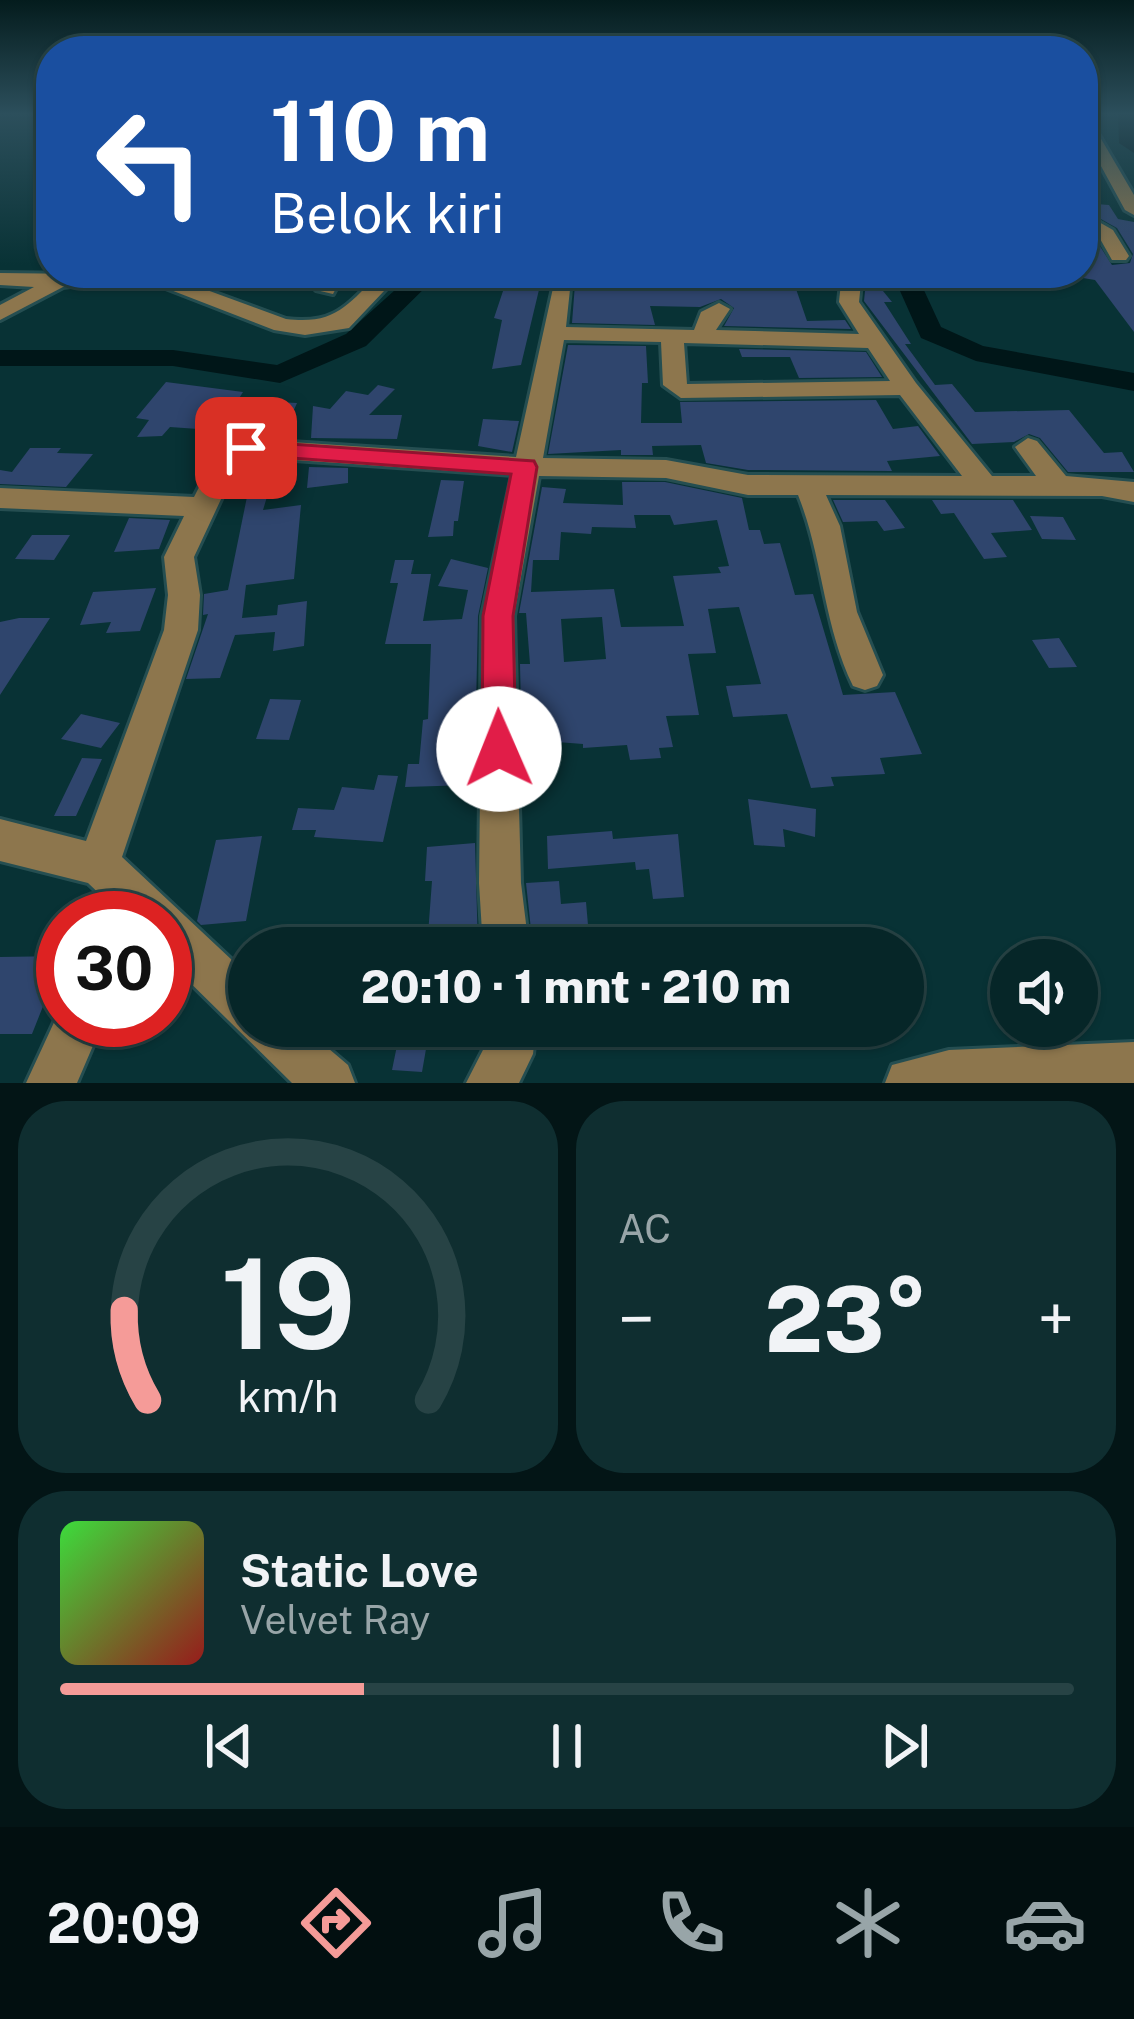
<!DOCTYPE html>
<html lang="id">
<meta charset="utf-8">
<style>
body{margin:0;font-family:"Public Sans",sans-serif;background:#0f2e30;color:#f1f3f6;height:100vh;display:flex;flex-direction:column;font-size:45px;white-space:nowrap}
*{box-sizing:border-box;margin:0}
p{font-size:39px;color:#98a5a8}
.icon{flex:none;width:66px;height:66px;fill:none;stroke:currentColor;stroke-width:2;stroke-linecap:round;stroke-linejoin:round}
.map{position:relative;height:1083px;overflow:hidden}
.panel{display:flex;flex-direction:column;gap:18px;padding:18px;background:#031516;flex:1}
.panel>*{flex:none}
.top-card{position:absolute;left:36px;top:36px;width:1062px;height:252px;border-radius:48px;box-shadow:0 3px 9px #0004,0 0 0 3px #274345;background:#1a4fa0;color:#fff;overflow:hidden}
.tools{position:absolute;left:990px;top:939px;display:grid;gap:24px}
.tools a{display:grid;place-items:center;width:108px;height:108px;border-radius:50%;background:#062628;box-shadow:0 3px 9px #0004,0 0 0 3px #274345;font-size:60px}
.speed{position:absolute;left:36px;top:891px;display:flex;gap:24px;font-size:60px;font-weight:700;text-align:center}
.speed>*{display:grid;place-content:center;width:156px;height:156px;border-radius:50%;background:#062628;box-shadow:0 3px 9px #0004,0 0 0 3px #274345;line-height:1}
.speed .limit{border:18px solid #d22;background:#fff;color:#111}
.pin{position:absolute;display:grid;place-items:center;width:102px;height:102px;color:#fff;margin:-51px;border-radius:24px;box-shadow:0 6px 18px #0006}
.me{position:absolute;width:132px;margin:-66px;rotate:359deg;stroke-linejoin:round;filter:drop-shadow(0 0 9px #0008)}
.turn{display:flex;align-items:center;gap:42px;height:252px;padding:0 36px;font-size:54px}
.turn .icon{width:156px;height:156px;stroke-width:2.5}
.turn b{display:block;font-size:84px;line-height:102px}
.big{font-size:90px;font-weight:800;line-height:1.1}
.panel .tile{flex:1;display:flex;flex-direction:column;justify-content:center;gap:18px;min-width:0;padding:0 42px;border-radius:48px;background:#0f2e30}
.panel .dial{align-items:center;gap:0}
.dial svg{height:312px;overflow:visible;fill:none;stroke:#274345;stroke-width:7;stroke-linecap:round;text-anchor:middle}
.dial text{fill:#f1f3f6;stroke:none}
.song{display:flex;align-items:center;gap:36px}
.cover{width:144px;height:144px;border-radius:18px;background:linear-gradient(135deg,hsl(120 70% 55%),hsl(0 70% 35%))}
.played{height:12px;border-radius:6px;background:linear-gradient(90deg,#f59b98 30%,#274345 30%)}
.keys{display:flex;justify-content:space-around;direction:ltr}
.heat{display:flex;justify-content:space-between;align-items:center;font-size:66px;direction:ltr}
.panel .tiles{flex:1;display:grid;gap:18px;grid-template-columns:1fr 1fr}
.tile:last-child{grid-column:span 2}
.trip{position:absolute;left:228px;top:927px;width:696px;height:120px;border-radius:60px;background:#062628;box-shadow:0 3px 9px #0004,0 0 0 3px #274345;font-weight:800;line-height:120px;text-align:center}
.tab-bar{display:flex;height:192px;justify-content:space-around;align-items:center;background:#020f10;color:#98a5a8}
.tab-bar .icon{width:84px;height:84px}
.tab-bar .on{color:#f59b98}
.tab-bar b{font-size:54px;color:#f1f3f6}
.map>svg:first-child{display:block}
</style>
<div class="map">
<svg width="1134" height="1083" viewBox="0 0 1134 1083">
<rect width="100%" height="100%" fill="#083235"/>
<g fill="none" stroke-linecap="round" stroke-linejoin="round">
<path fill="#001618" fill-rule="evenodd" d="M1118,114H1134V153L1119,143Z
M414,273H440L366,346L280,383L173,366H0V350H173L277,365L346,334Z
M892,273H916L941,327L983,346L1134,373V391L976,361L921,338Z"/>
</g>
<path fill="#2f456d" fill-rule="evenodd" d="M1083,203L1109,205L1118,219L1134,222V332L1095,280L1083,278V231L1096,240L1112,265L1130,263L1133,254L1117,228L1083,209Z
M509,273H543L521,365L492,369L502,320L494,318Z
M874,280L892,302H884L911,344H905L935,385L952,384L975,412L1069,410L1104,453L1122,452L1134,472H1068L1040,438L1029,434L1014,442L972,444L864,301L866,281Z
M715,281L757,289L794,283L807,321L845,320L851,329L724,326L734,308L721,299L700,307L650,306L655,325L572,323L575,284L597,283L599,291H631V284Z
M568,345L646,346L648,383H642L641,423H682L680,402L876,400L893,429L918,426L940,456L887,461L892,471L748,470L706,463L701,445L652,446L653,455H621V450L548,454Z
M739,349L866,352L882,377L799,378L790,357H742Z
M166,382L243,392L238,400L297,403L282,437L248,435L259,419L223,417L212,430L170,427L162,436L137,437L149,420L136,418Z
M378,385L395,389L369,415H402L397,439L311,438L313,406L330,409L346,391L368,395Z
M483,419L519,421L512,452L478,446Z
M30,448H61L57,453L93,454L66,487L0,484V470L12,472Z
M252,462H265L262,467H276L263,510L301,505L294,579L246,585L242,618L277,615L278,605L307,601L304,646L273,651L275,632L235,635L220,678L186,679L208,614L203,615L204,594L228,590L249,487L242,497L236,494Z
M309,467L348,468V483L307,488Z
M441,480L464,481L458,521H454L453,536L428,537Z
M622,482H665L742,498L749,530H760L764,544L780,543L795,595L813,594L843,695L895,692L922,754L880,758L885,774L831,777L834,786L811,788L787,714L733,717L726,686L761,684L739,607L708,609L716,653L688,654L699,715L666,716L673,747L659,748L661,758L630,760L627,745L583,748V744L544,741L543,709H521L520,664H530L526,613H519L542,487L566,489L563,503L623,505ZM634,515H670L674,525L717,520L729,566L718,567L721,573L673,576L684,626L621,627L614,589L531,592L533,560H559L561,532L591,534L592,527L636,528ZM602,617L606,659L564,662L561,619Z
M833,500H885L905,528L884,531L877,521L843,522Z
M932,500H1013L1032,530L991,533L1007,557L984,559L954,513L941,514Z
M1030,516L1063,517L1076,540L1042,539Z
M129,518L170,520L159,549L114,552Z
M32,535H70L54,560L15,559Z
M451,559L488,568L478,616L476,707L456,709L453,763H472L470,785L405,787L408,764H419L423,720L428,719L431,644H385L398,583H390L395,560H414L411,574H431L423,621L462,619L468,590L438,586Z
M156,588L140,631L106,633L111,622L80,625L93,592Z
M19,618H50L0,695V622Z
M1059,638L1077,667L1049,668L1032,640Z
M270,699L301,700L289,740L256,739Z
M81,714L120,723L101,748L61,739Z
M82,758L102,759L76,816H54Z
M378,775L398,776L383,842L314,837L316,830H292L298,808L334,810L342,787L374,790Z
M748,799L816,809L815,837L783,829L785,847L754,845Z
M612,831L613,839L678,834L684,897L653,899L649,869L636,870L635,862L548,869L547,836Z
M262,836L246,921L201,925L197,921L216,840Z
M475,843L478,948H427L432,881H425L427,847Z
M559,881L561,904L586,902L590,948H533L526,883Z
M63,956L32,1034H0V957Z
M401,1026H430L422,1072L392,1070Z"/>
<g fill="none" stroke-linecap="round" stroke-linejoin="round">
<g stroke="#254e51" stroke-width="6">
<path id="minor" d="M1083,116L1090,120L1134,195V215L1125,210L1083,133Z
M1083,213L1113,230L1129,256L1126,260H1112L1099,237L1083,226Z
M0,273L166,275L286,319C336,325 347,305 380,273H401L349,328L305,335L274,330L163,287L94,283L63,287L0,320V305L34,287L0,285Z
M324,273H344L333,294L316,290Z
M549,273H605L595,279L571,280L566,327L694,330L701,312L719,303L730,309L716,330L859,334L839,302L842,273H862L859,302L916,383L992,476H1036L1015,447L1028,438L1037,441L1066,476L1134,482V502L1102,496L826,495L840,526L857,612L883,675L877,686L865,690L853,686C823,624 823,557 798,495H748L666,478L539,476L514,616L521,883L529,948H483L479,883L482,616L512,475L251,457L237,465L194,557L200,595L198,630L122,857L249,976V1026H302L348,1065L355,1083H292L165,958V918H125L88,883L0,861V819L86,841L164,630L168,595L164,557L184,516L0,508V488L194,497L216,454L246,439L516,457L553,288ZM564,340L661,342L663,385L681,398L900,395L962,476L748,475L666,460L543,458ZM684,343L868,348L890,381L687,384Z
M710,273H804C783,288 731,288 710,273Z
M63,1003V1020H104L77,1083H26Z
M488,1026H536L533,1054L519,1083H466L485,1046Z
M1134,1042V1083H885L892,1065L949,1050Z"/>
</g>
<use href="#minor" fill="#8d764d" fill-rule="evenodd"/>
</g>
<linearGradient id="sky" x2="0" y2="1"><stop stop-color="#041c1d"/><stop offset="0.43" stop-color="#2c4f5c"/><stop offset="1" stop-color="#2c4f5c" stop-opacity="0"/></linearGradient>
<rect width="1134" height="265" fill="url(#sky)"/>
<path fill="#e11d48" stroke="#92132f" stroke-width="3" d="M246,441L534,461L537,467L513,616L516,749L511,761L499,766L487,761L482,749L483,616L511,474L237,454V443Z"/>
</svg>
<div class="tools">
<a><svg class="icon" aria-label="sound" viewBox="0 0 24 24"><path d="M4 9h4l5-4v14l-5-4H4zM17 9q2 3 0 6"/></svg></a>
</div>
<div class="speed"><div class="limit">30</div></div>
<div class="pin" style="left:246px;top:448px;background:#d93025"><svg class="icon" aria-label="arrive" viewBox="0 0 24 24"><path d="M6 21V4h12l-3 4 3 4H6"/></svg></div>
<svg class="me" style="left:499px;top:749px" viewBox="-20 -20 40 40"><circle r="19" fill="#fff"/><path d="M0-13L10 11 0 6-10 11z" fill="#e11d48"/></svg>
<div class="trip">20:10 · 1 mnt · 210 m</div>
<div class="top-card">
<div class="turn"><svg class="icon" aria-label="left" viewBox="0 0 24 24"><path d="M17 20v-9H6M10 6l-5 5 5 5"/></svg><div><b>110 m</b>Belok kiri</div></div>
</div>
</div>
<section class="panel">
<div class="tiles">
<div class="tile dial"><svg viewBox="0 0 100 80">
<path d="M14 69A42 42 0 1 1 86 69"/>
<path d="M14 69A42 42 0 0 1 8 46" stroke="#f59b98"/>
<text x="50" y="56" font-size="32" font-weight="700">19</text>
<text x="50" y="72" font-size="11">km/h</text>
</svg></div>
<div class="tile"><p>AC</p>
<div class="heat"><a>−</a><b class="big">23°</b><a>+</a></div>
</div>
<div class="tile">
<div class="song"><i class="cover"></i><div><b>Static Love</b><p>Velvet Ray</p></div></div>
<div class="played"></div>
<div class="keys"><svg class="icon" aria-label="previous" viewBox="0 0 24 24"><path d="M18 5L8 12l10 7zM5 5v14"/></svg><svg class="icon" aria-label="pause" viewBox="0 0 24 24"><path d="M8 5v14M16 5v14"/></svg><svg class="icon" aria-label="next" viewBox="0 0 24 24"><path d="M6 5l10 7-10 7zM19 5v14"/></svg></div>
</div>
</div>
</section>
<nav class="tab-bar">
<b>20:09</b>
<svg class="icon on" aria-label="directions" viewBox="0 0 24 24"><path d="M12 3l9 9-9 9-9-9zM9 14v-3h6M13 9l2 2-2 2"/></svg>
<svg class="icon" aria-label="music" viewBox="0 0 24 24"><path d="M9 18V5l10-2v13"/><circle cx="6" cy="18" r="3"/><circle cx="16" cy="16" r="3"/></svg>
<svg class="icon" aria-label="phone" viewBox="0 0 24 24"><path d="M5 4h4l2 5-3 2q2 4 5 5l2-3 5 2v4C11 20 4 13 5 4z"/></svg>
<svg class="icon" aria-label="climate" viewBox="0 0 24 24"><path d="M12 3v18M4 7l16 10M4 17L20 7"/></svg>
<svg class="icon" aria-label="car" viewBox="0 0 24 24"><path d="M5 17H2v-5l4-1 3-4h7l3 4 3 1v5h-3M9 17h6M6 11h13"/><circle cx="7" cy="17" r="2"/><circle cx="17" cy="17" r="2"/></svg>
</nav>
